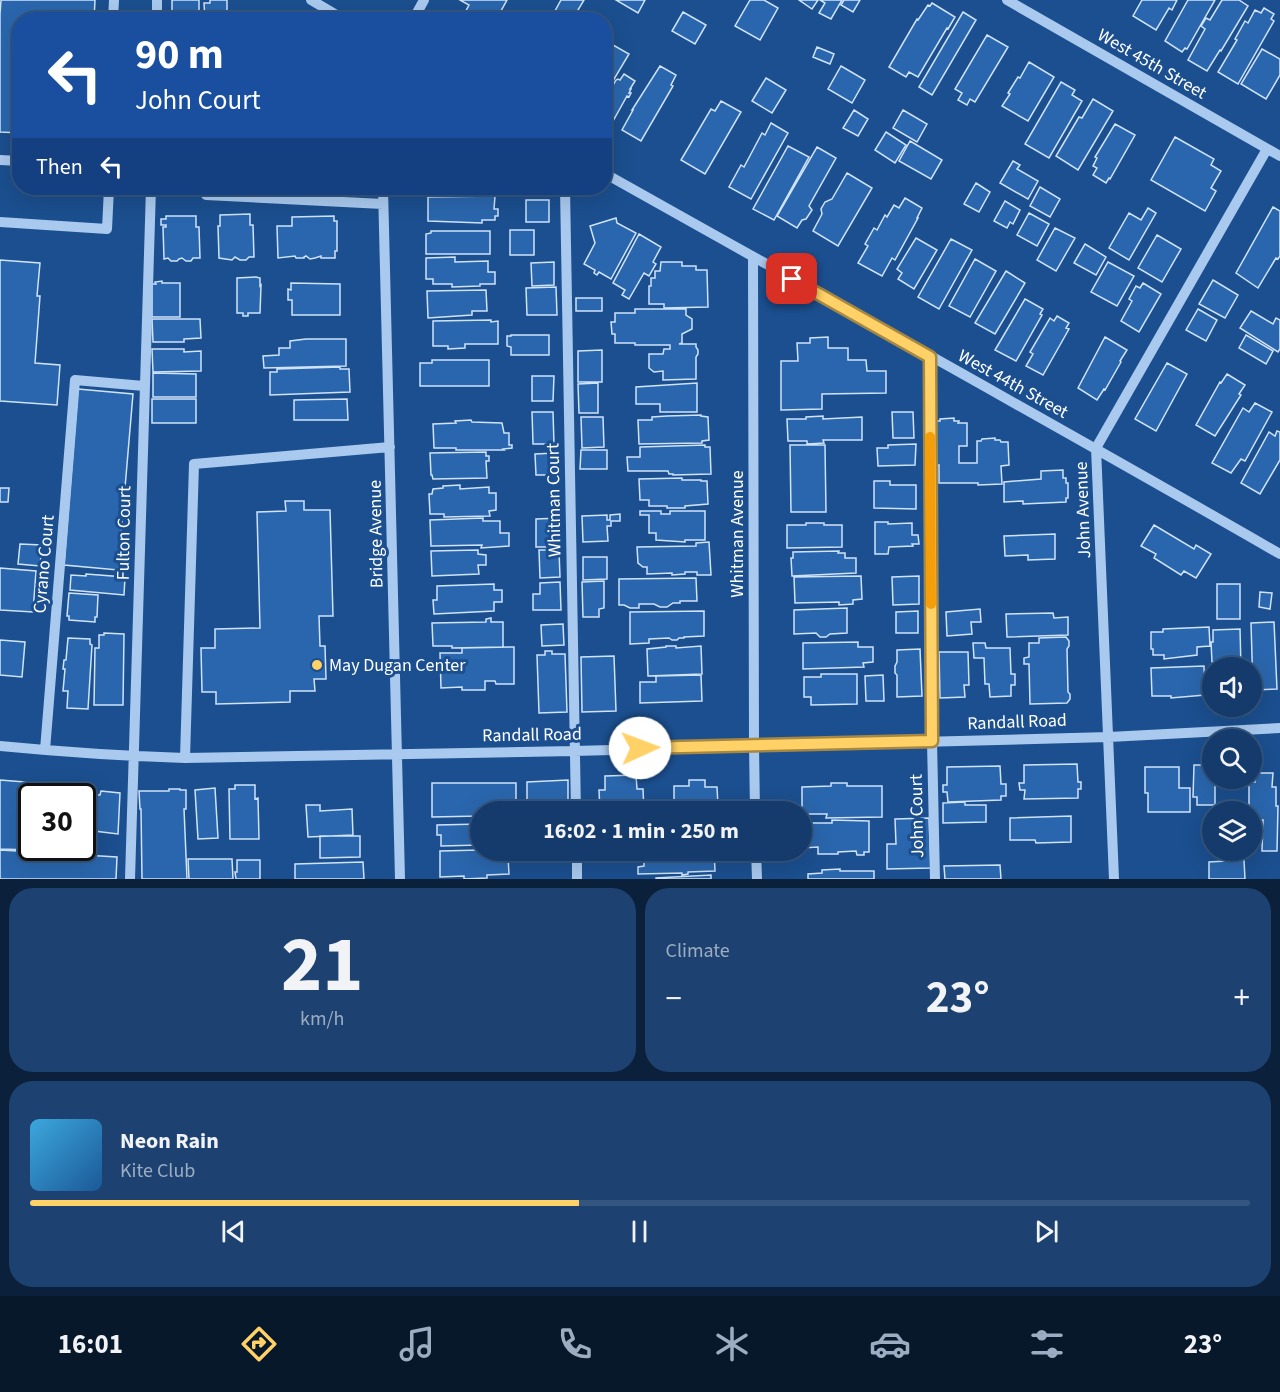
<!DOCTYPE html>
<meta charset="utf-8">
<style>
body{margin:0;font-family:"Source Sans 3",sans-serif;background:#1d4271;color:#f1f3f6;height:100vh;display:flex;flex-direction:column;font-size:22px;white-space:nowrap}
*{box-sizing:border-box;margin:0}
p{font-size:20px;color:#9dadc1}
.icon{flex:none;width:33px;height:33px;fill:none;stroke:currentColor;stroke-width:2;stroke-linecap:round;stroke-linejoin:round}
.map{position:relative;height:879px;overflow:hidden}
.side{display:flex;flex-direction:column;gap:9px;padding:9px;background:#0b203b;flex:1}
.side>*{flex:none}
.banner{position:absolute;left:12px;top:12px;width:600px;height:183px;border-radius:24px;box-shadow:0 6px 24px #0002,0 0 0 2px #33557e;background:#1a4fa0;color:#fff;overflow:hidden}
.controls{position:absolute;left:1202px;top:657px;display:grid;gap:12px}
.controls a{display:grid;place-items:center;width:60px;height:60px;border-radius:50%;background:#143b6b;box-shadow:0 6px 24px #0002,0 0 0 2px #33557e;font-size:30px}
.speed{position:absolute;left:18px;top:783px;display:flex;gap:12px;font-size:30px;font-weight:700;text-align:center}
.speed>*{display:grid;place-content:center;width:78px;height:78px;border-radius:50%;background:#143b6b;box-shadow:0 6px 24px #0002,0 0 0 2px #33557e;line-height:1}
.speed .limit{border:3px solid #111;border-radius:9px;background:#fff;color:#111}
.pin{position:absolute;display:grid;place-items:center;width:51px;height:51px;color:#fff;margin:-26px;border-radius:12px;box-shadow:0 3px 9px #0006}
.me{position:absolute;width:66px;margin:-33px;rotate:88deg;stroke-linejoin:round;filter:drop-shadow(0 0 4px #0008)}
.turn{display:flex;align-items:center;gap:21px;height:126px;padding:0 24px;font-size:27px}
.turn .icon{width:78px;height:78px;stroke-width:2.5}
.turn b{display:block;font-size:42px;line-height:51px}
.then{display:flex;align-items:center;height:57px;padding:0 24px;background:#0003;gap:12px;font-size:22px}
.big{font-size:45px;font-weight:700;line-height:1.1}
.side .widget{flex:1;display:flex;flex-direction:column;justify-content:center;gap:9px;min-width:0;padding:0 21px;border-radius:24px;background:#1d4271}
.side .dial{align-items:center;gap:0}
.dial b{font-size:78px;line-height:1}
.song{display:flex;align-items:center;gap:18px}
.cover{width:72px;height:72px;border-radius:9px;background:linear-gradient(135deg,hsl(200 70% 55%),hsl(210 70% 35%))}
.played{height:6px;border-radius:3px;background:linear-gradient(90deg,#ffd166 45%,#33557e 45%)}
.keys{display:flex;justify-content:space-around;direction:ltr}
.heat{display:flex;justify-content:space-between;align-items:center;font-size:33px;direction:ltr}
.side .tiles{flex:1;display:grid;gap:9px;grid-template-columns:1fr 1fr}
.widget:last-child{grid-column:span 2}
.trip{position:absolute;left:470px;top:801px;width:342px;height:60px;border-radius:30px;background:#143b6b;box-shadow:0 6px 24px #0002,0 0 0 2px #33557e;font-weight:700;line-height:60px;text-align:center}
.tabs{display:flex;height:96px;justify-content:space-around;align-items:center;background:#08182b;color:#9dadc1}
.tabs .icon{width:42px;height:42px}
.tabs .current{color:#ffd166}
.tabs b{font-size:27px;color:#f1f3f6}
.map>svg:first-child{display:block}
</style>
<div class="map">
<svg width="1280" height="879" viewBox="0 0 1280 879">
<rect width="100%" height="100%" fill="#1b4f8f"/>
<path fill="#2a66ad" stroke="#cfe3fa" stroke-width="1.5" d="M1,0H95L94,20H20V133L0,132V14Z
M172,0H199V20H169V16H172Z
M210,0H227V13H230V20H205L204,3H210Z
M460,0H507L496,20H465L466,18L463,16L469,5Z
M561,0H584L572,20H550Z
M616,0H645L638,13Z
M750,0H764L778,8L760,40L735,26Z
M799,0H818L812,9Z
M820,0H842L831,19L819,13L825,3Z
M844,0H860L853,12L841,5Z
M1142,0H1177L1172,10L1169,8L1156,30L1133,16Z
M1188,0H1215L1187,49L1185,48L1182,52L1165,41Z
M1222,0H1239L1248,6L1221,51L1220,50L1207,71L1188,60L1205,29L1201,26L1206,18L1210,20Z
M932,3L955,17L948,29L947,28L918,77L909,72L906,77L889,67L917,19L918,20L928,5L930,6Z
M1264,8L1274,14L1271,19L1274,21L1238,84L1218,72L1237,40L1235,39L1245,21L1248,23L1255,10L1261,13Z
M512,12L524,20H508Z
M683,12L706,25L695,44L672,31Z
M963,12L976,20L932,95L919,87Z
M233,17L264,18V20H233Z
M987,35L1008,47L975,102L970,99L967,105L958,100L962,93L955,89Z
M606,41L629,54L604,96V44Z
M817,47L834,54L830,64L813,57Z
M1262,49L1280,59V75L1266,99L1241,84Z
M1029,62L1054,77L1028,121L1002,106L1010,94L1008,93L1018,77L1020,78Z
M660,66L676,75L671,85L673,86L641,141L622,130L633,110H632Z
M841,66L865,80L852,103L828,89Z
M624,74L635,81L630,89H631L629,93H631L629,97L627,96L608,130L604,128V101L616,80L618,79L620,80Z
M766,78L786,90L772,113L752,101Z
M1061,82L1075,90L1072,95L1082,101L1049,158L1025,144Z
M1093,99L1113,111L1078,170L1056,156L1079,117L1082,118Z
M721,101L741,112L705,174L681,160L711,109L715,111Z
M854,110L868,119L858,136L843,128Z
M903,110L927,124L917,142L893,128Z
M771,123L788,133L751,199L729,187L741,165L744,167L762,133L765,135Z
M1115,124L1135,135L1110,179L1109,178L1106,183L1093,175L1097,168L1093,166L1097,158L1095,157Z
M886,132L906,145L895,163L875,150Z
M1175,137L1214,159L1211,165L1221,171L1211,188L1216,191L1205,211L1151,180Z
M910,141L942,160L931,179L899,161Z
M788,146L809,157L774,220L753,209Z
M817,147L836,158L809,206L812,210L806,219L802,220L797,228L777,216Z
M1013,161L1020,165L1017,169L1038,181L1028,199L1000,183Z
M847,173L872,188L838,246L813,231L822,214L821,209L825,202L832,199Z
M976,183L990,192L979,212L964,204Z
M1040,187L1060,199L1050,217L1030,206Z
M495,196L494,209H498V216H495V220H482V223L428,221V197Z
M905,198L922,208L917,218H918L895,260L892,258L882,276L858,263L868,246L865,244L874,228L877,230L885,215L887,217L894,205L899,208Z
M526,200H549V222H526Z
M1005,201L1020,210L1013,224L1010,222L1007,228L994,221Z
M1273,207L1280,211V256L1278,259L1276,258L1258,288L1236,273Z
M1148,208L1156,213L1129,260L1109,248L1129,213L1141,220Z
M1029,213L1049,224L1037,246L1017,235Z
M250,214V225H253L254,257H249L246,260H240L235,257L232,260L219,258L218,226H220V215Z
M166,216H196V227H199L200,258H193L191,261H186L182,258L179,259L177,261H171L168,258L164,259L163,227H166V225H161V219H166Z
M334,216V221H337V251H335V258H321V256L315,258L310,259L306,256L304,257V258H296L295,256L278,258L277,226H292V217Z
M616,218L617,223L636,233L611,279L599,272L597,275L594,273L595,270L584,264L595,243L590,226Z
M1055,228L1075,238L1056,271L1037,260Z
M510,230H534V255H510Z
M431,231H490V254H426V234L431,233Z
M639,234L661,247L653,262L656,264L649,276L644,273L629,299L622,295L625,290L613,283Z
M1157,235L1181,249L1162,282L1138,268Z
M916,238L937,250L914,289L898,279L902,273L897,269Z
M951,239L972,250L939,309L918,297Z
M1085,244L1106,257L1096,275L1074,263Z
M455,257V262L488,261V272H495V284H480V286L452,287V284H433V279H426V258Z
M975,259L996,271L970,317L949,306Z
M0,260L40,263L37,296H40L35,363L60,365L57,405L0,401Z
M554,262V285L532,286L531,263Z
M661,262H682V266H696V270H707L708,307L664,308V304H649V286H651V278H655V271H660Z
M1108,262L1134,276L1117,306L1091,292Z
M1006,271L1025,283L995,334L975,323Z
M256,277L260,278V286L261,285L260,313H248V316H243V313H237V278Z
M1213,280L1238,295L1225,318L1199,304Z
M162,281V283H180V317H152V284H156L155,282Z
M291,283L340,284V315H292V300H288V289L291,290Z
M1143,283L1161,294L1139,332L1121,321L1132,301L1129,299L1136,286L1140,288Z
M556,287L557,315H527L526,288Z
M486,290L487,311H472V315L428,318L427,291Z
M576,298H602V311H576Z
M1025,299L1043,309L1040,314L1042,315L1016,361L995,350Z
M635,309H686V315L692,319V329L682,334V343L679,344H696V347L698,350V354L696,357V379L663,380V371L654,372L649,368V354H663L664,349H670V345H635V343H615V334H612L611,322H615V313H635Z
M1198,309L1217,320L1206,341L1186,330Z
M1251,311L1273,324L1276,318L1280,320V349L1278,352L1240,328Z
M1057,316L1069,323L1066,328L1069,329L1043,375L1026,366L1033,354L1030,352L1050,318L1054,321Z
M152,319H200L201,338L184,339V342H153Z
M491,320V322L498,321V344H465V348L448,349V346H433V321Z
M511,335H549V355H511V347L507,346V336H511Z
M1246,335L1273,351L1266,364L1239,348Z
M828,337V348H848V360H866L867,371H886V393L822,394V409L781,410V361H798L797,343H810V338Z
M1105,337L1127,350L1120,361L1121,362L1105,390L1104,389L1097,400L1078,388Z
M306,339H346V366L264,368L263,356L279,355V348H290V341Z
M152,349H184V352L201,351V371L153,372Z
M602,350V382H578V351Z
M432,360H489V386H420V363H432Z
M1167,363L1187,374L1156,431L1135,419Z
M340,367V369H349L350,392L270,395V372H277V369Z
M153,373L196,374V397H153Z
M1227,374L1245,385L1239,394L1241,395L1215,436L1196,425L1220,382L1221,383Z
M532,376H554L553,401H532Z
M598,383V413H579L578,384Z
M697,383V412H660V404H636V387Z
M78,389L133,394L118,570L64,565Z
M152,399H196V423H152Z
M347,399L348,420H294V400Z
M1255,403L1272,412L1245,461L1241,459L1231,473L1212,463L1243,408L1249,412Z
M532,412H553L554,444H533Z
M892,412H913L914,438H893Z
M701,415V416L708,417L709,440L702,441V443L639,444L638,420H652V417L667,416Z
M823,416V419L862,417V440H823L824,443L807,444V441H788L787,419H806V417Z
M581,417H603L604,447L582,448Z
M954,418V421H959L958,423H967V446H959V463H977V441H981L982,439L995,438V440H1000L1001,442H1008L1009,465L1001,466L1002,484L978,485V483H939V465H936V421H940V419Z
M471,420L472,422L502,423L504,433H509V445H512V448L503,449L504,450H456V448H434L433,424L456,423L455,421Z
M1277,431L1280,432V460L1260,494L1241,483L1269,432L1275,436Z
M916,444L915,465L878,466L877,448H888V445Z
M705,445V447H710L711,474L673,475V474H669L668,471H628L627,457H640V447Z
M790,445H825L826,512H791Z
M581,450H607V469H580Z
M486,452V456H489V461H486L487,478L433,479L432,475H431L430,453Z
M556,453L557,475H536L535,454Z
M1063,470V478H1066V483H1068V498H1066V502L1023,504V501L1004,502V482L1041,479V471Z
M682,478V480H701V481H707L708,504L685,506V508H667V506H649V500H640L639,479Z
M874,481H890V485H916V509L874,508Z
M460,485V489L489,487V493H496V510L489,511L490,516L444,517V514H430L429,494H432L433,489L443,488V486Z
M0,488H9L8,502H0Z
M285,501H304V510H330L333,616H319L320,646H325L326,679H314L315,691H290V702L216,704V692H202L201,648H215V629L260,628L257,512L286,511Z
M640,511H661V514H670V511H705V540H685V542L656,540V533H649V515H640Z
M620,514V521H611V526H607L608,541L583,542L582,516L607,515V520H610V515Z
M483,518V521H500V533H509V546L481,548L482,545L431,546L430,520Z
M560,518V547H536V519Z
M875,522H888V524L912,523V535H918L919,544H912L913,546L889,547L888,554H875Z
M806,523H824V525H842V547L787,548V525H806Z
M1154,525L1194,549L1196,545L1211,554L1196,578L1184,571L1181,575L1154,558L1156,554L1141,546Z
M1055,534V559L1028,560V555L1005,556L1004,536Z
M709,542L711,575H697V572H685V574L672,575V573L647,574V567H643L638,563L637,547L696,546V543Z
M20,544L42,545L40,566L18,564Z
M478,550V554L486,555V565H478L479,574L432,576L431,551Z
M539,550H559L560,577L540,578Z
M839,551L838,553H845V558H856V573L792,576L791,558H793V552Z
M583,557H607V579L583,580Z
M0,568L36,571L33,612L0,610Z
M86,574L125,577L124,595L70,590L71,575L86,576Z
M861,576L862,599L853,600V604L839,605V602L795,603L794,577Z
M919,576V604L893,605L892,577Z
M696,578L697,601H680V603H673L667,607H660L654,604H639V608H630L624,605H619V579Z
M604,581V608L599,609V617H583L582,582Z
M560,582L561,610H533V594H540V583Z
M494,584V590H502V602H494V611L434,614L433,600H437V586Z
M1217,584H1240V619H1217Z
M1260,592L1272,593L1270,609L1259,607Z
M69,593L98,595L97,617H95V622L69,620V616H67Z
M847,608V633L830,634L826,637H820L816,633L794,634V610Z
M980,609L981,622H971L972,634L947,636L946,612Z
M704,611V636L684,637V638H679L677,640H672L669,638L649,639V643L630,644V612Z
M918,611V633H896V612Z
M1053,613L1054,618L1068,617V635L1007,637L1006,614Z
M491,618V622H503V647L452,648V646H433L432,623L486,622V619Z
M1274,622L1277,689L1253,690L1251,623Z
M563,624L564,645L542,646L541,625Z
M1209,627L1210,646L1197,647V655L1164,659V655H1153V649H1151V632H1163V629Z
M1240,629L1241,668H1216V662H1212L1211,642H1213V630Z
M104,633L124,634L123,705H94L95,648H99V635H104Z
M1066,637L1069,641V646L1067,649L1068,692L1070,694V699L1067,703L1030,704L1029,664H1024V658L1029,657V643H1039V638Z
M68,638L90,639V644L92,645L88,709L67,708L68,691H63L65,669H63L64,660H66Z
M0,640L25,642L22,677L0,675Z
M858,642V647H873V662L863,663L864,667L803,669V643Z
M973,643H985L986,648H1010L1011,674H1015V685H1011V696L990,697L989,684H985L984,658H974Z
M666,646H676V648L701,646L702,674L648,676L647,649L666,647Z
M514,647V684H496L495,681H485V690H462V687L441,688L440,653H462V648Z
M920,649L922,696L897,697V675L895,673V666L897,662V650Z
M545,651H552V654H565L567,712L539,713L537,655H545Z
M939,652H968L969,685H964L965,697L940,698Z
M614,656L616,711L582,712L581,657Z
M1204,666L1205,695L1171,698V696H1152L1151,668Z
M821,674H857V704L811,705V697H804V677H821Z
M701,675L702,701L640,703V682H656V676Z
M883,675L884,701H866L865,676Z
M1077,764L1078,782H1081V789H1078V798L1024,799L1025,790H1020L1019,783H1024V765Z
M1194,765H1208V769H1212V778H1215V805H1197V797H1193Z
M1000,766L1001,784H1006V796H1001V800L948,802L947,792H943V785H947V767Z
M1145,767H1179V788H1190V812H1148V793H1145Z
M1255,773H1273L1272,787H1276V806H1278L1277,851H1262L1263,820H1251V812H1249V782H1255Z
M636,775L637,789H643L644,811L600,812L599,790H605V776Z
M0,780L37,783L36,796H32V848H34V850L0,849Z
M568,780V802H548V800H527V782Z
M689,780H705V787H717L718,806H705V809H674V786H689Z
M432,783H516V812H480V816L432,817Z
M831,783H847V786H882V817L826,818L827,814H802V787L831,786Z
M235,785H255V799L258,798L259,839H230L229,789H235Z
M215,788L218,838L198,839L195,790Z
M52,789L73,790V796H52Z
M169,789H180V790H186V809H184L187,879H142L141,809H140L139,791H169Z
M101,791L120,793L118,834L94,831L97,795H100Z
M965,802V805H986V822L943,823V803Z
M306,805H320V811L352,809L353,835L308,837Z
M82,815L93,816L92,837L82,836Z
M1071,816V842L1036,843L1035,840H1010V818Z
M929,818L931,868L887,869V844H896L895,819Z
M832,820L869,821V852H864V855H857L856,851L838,852V854H818V847L802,848V845H801L802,825H809V823H832Z
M480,824V845L441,846V835H437V825Z
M320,836H360V857L320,858Z
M0,850L117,857L116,879H0Z
M480,850L513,851V856H508L509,874L487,875V878L464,879V876L440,877V851Z
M652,850H714L715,871L688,872V874L682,875V873L638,874V867L644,866V853H652Z
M188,859H232L233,879H189Z
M237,860H260V879H236L235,872H237Z
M1244,860L1245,879H1209V862Z
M363,862L364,879H295V864Z
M1000,865L1001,879H945L944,866Z
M840,869V871H874V879H808V874L822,873V870Z
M711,875V879H656V878Z"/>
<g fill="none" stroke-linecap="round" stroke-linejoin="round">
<path stroke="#a9c9ee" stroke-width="10" d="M311,0L345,20
M1007,0L1280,156
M113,20L114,0
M157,20V0
M413,20L424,0
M0,160L20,161
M604,173C830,300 1056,425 1280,554
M383,188L400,879
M565,188L576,812
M206,195L383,204
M0,222L107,229L109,188
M753,257L754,745L755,812
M930,357L932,741L935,879
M0,746C62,752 123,756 185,758L574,751L1109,737L1280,728
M45,750L75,380L144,386
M185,758L194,464L390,447
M577,850V879
M756,850L757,879
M130,879L151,188
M1114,879L1096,448L1267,149"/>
</g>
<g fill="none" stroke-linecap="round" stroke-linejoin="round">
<g stroke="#a68842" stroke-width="15">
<path id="route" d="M640,748L932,741L930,357L792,279"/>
</g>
<use href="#route" stroke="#ffd166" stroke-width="10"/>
<path stroke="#f59e0b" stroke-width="10" d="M930,437L931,604"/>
</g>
<circle fill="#ffd166" stroke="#1b4f8f" stroke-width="2" cx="317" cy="665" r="6"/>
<g text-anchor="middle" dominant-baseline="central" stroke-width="6" stroke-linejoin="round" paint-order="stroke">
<g font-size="18" fill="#fff" stroke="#1b4f8f">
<text transform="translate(1152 64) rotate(30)">West 45th Street</text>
<text transform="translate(1013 384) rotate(29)">West 44th Street</text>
<text transform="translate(554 500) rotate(-91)">Whitman Court</text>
<text transform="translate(1083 510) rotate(-92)">John Avenue</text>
<text transform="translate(124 533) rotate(-89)">Fulton Court</text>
<text transform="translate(376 534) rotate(-91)">Bridge Avenue</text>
<text transform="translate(737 534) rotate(-90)">Whitman Avenue</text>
<text transform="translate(44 564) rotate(-85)">Cyrano Court</text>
<text transform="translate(1017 722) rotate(-2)">Randall Road</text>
<text transform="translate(532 735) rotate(-1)">Randall Road</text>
<text transform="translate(917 816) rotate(-91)">John Court</text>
</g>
<g font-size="18" fill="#fff" stroke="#1b4f8f" text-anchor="start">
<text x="329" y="665">May Dugan Center</text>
</g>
</g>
</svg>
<div class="controls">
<a><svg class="icon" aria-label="sound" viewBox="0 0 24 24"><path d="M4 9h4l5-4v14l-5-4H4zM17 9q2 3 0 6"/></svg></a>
<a><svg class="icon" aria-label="search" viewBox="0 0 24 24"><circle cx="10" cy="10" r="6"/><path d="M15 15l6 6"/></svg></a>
<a><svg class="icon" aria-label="layers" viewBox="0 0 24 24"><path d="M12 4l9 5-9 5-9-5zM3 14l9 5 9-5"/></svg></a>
</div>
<div class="speed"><div class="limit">30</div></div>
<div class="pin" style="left:792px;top:279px;background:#d93025"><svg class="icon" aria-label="arrive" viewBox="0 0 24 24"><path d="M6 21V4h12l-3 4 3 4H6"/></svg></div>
<svg class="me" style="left:640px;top:748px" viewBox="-20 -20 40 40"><circle r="19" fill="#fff"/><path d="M0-13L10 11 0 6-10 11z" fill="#ffd166"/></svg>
<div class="trip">16:02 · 1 min · 250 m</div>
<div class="banner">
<div class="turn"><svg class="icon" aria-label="left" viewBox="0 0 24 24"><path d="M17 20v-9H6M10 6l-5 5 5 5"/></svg><div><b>90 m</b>John Court</div></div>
<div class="then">Then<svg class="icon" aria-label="left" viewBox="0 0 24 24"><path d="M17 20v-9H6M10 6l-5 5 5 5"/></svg></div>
</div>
</div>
<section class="side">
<div class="tiles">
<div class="widget dial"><b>21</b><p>km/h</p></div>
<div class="widget"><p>Climate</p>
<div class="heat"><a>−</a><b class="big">23°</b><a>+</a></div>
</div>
<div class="widget">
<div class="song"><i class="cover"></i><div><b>Neon Rain</b><p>Kite Club</p></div></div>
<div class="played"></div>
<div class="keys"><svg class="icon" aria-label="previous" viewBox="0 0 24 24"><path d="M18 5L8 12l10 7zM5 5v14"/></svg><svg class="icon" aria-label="pause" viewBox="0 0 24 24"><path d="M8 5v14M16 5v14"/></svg><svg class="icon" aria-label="next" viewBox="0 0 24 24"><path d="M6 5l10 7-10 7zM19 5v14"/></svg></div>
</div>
</div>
</section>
<nav class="tabs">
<b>16:01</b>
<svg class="icon current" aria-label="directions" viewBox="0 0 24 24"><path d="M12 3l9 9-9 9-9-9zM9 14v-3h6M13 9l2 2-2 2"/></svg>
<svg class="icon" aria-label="music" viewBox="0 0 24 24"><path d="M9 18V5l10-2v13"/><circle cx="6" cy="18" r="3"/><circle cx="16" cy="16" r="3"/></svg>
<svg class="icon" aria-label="phone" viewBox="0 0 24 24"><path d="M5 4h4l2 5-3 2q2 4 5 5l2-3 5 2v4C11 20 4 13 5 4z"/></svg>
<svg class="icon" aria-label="climate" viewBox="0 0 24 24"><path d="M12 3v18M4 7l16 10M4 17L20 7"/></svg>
<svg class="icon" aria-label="car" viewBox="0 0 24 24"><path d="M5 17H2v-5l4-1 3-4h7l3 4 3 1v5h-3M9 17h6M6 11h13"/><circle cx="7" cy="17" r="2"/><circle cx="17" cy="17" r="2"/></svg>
<svg class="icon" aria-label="filters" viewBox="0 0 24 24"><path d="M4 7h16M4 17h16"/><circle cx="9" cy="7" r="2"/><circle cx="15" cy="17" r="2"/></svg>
<b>23°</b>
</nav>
